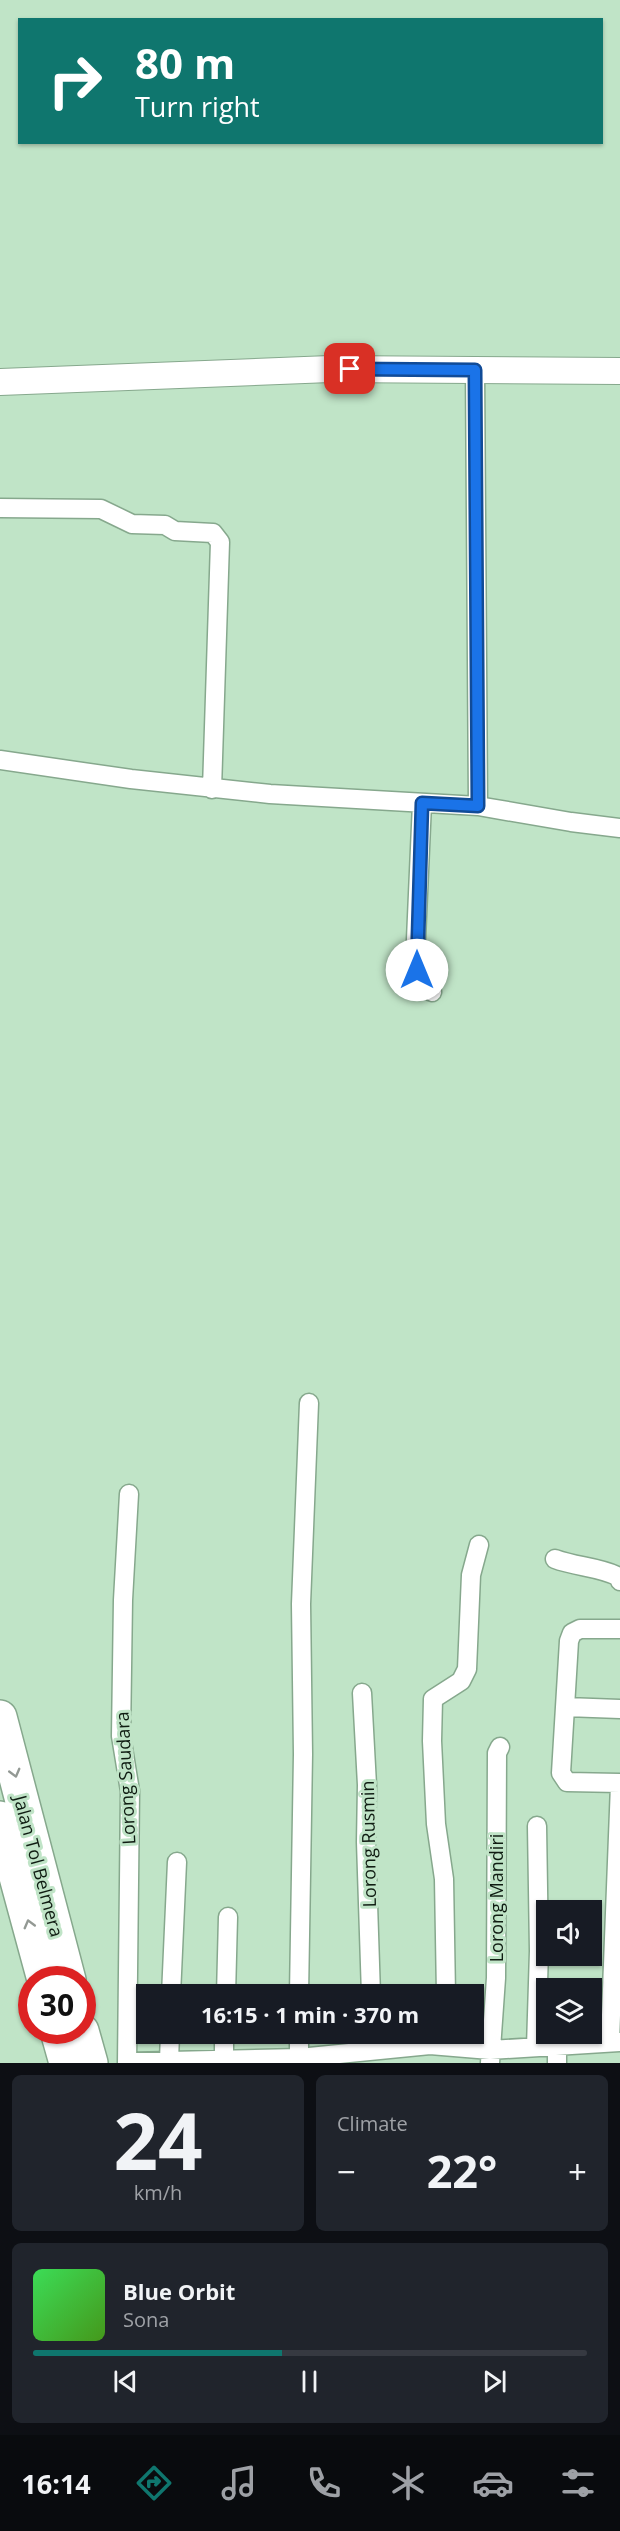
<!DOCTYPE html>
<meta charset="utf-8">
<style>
body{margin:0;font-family:"Open Sans",sans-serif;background:#20242c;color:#f1f3f6;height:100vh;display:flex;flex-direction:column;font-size:22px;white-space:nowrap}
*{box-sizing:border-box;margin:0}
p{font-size:20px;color:#9ea1a6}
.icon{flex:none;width:33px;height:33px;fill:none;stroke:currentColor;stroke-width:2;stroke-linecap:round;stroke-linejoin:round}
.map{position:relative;height:2063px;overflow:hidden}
.sheet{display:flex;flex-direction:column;gap:12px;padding:12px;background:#0d0f14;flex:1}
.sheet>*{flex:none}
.banner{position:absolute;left:18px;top:18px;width:585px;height:126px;border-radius:0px;box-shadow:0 2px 4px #0004;background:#0f766e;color:#fff;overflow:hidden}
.buttons{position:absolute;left:536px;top:1900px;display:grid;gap:12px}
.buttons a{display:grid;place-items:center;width:66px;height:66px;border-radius:0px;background:#171b24;box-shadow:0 2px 4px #0004;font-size:30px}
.speed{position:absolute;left:18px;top:1966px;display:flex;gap:12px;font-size:30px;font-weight:700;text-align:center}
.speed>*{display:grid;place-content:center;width:78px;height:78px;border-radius:50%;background:#171b24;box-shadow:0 2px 4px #0004;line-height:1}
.speed .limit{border:9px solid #d22;background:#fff;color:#111}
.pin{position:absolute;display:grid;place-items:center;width:51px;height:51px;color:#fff;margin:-26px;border-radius:12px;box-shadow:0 3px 9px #0006}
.me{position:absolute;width:66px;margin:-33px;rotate:0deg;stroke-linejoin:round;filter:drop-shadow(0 0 4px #0008)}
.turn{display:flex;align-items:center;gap:21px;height:126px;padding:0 18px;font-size:27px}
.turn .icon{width:78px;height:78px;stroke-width:2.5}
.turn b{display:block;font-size:42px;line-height:51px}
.big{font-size:45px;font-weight:700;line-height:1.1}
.sheet .tile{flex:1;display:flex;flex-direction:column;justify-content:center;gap:9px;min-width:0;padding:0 21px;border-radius:9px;background:#20242c}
.sheet .dial{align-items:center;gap:0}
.dial b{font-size:78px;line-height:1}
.song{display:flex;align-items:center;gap:18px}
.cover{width:72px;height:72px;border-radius:9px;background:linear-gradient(135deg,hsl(130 70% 55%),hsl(100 70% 35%))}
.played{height:6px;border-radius:3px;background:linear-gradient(90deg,#0f766e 45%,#363941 45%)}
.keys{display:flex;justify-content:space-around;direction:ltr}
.heat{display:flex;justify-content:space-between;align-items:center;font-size:33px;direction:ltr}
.sheet .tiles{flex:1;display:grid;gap:12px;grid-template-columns:1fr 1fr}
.tile:last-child{grid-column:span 2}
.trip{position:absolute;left:136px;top:1984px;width:348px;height:60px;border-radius:0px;background:#171b24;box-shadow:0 2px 4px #0004;font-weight:700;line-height:60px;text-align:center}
.menu{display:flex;height:96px;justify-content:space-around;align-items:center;background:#090b0e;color:#9ea1a6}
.menu .icon{width:42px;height:42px}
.menu .current{color:#0f766e}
.menu b{font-size:27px;color:#f1f3f6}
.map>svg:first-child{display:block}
</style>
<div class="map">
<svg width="620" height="2063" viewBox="0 0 620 2063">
<rect width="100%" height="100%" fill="#c0e4c7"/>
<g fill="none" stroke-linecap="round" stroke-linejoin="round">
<g stroke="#86a88d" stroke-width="21">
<path id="street" d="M475,370L478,806
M0,508L101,509L132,524L165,525L175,531L213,533L220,542L212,789
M0,760L131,779L270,794L478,806L571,822L620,828
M422,803L415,962L417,970L432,992
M555,1559C576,1567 601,1567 619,1577L620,1581
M620,1629H580L572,1633L569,1641L561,1773L567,1782L620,1783
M362,1693L367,1785L366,1842L371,1995
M566,1707L620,1709
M171,1995L177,1862
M226,1995L228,1917
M299,1995L303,1754L301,1604L309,1403
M446,1995L444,1879L436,1824L432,1741L433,1699L461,1681L467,1669L471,1575L479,1545
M610,2041L620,1785
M557,2045V2063
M536,2047L539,1951L537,1826
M224,2058V2034
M299,2058V2034
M169,2060L170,2034
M127,2062L299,2058L430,2045L490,2050L620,2042
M127,2063L130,1791L121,1736L123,1600L129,1494
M490,2063L496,1978L497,1753L500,1747"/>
</g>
<g stroke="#86a88d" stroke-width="28">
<path id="secondary" d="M0,382L330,369L620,371"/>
</g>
<g stroke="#86a88d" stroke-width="36">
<path id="highway" d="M0,1717L69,1980
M0,1818L44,1980
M57,2031L66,2063
M82,2031L91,2063"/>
</g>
<use href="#street" stroke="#fff" stroke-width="18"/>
<use href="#secondary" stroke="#fff" stroke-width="26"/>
<use href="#highway" stroke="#fff" stroke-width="33"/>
</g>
<defs><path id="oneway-chevron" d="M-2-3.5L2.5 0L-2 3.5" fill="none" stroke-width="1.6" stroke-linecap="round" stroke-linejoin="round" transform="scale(1.5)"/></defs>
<g stroke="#939994">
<use href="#oneway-chevron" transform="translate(15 1773) rotate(75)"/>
<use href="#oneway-chevron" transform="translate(29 1924) rotate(-105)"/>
</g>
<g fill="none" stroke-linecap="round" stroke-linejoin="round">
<g stroke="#114b97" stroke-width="15">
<path id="route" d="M350,369L475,370L478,806L422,803L417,970"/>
</g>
<use href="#route" stroke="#1a73e8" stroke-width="10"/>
</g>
<g text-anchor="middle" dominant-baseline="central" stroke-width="6" stroke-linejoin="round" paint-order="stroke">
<g font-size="18" fill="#0f1c12" stroke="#c0e4c7">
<text transform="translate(125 1778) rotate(-93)">Lorong Saudara</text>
<text transform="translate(368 1844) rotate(-91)">Lorong Rusmin</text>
<text transform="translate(39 1866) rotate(75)">Jalan Tol Belmera</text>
<text transform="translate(496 1898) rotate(-90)">Lorong Mandiri</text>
</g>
</g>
</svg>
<div class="buttons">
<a><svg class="icon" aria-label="sound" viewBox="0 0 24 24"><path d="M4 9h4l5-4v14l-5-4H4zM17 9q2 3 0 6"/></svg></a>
<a><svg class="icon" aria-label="layers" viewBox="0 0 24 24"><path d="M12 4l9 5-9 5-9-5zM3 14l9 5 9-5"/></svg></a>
</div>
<div class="speed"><div class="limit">30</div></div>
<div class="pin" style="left:350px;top:369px;background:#d93025"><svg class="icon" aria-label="arrive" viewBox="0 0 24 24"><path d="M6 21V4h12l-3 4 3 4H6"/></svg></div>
<svg class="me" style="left:417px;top:970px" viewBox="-20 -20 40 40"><circle r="19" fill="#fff"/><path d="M0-13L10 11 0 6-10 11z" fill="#1a73e8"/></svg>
<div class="trip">16:15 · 1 min · 370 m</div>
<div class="banner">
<div class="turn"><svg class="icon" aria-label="right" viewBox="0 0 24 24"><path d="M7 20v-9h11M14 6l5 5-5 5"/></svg><div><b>80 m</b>Turn right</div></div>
</div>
</div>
<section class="sheet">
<div class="tiles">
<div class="tile dial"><b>24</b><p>km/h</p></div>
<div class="tile"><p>Climate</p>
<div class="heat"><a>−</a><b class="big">22°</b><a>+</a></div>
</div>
<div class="tile">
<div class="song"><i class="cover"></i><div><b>Blue Orbit</b><p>Sona</p></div></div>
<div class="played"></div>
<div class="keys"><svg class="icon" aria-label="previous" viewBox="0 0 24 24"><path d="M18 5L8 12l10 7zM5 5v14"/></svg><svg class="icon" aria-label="pause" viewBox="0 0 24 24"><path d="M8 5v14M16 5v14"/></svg><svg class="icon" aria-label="next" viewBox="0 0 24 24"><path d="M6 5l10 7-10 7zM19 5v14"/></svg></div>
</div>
</div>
</section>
<nav class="menu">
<b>16:14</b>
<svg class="icon current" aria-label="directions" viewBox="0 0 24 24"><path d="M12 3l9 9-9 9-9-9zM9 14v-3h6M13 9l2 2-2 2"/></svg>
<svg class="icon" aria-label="music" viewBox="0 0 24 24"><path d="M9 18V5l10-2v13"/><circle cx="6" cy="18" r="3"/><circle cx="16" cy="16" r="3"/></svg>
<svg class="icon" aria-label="phone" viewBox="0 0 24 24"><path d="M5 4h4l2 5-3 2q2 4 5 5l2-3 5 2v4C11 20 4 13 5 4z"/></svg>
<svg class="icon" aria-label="climate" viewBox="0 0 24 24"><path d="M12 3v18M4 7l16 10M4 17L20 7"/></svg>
<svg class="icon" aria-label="car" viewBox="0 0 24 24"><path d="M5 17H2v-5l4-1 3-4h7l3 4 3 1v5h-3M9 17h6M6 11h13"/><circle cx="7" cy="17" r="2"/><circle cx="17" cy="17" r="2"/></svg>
<svg class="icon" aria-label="filters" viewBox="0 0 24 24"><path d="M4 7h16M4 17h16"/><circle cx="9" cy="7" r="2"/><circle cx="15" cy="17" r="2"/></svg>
</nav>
